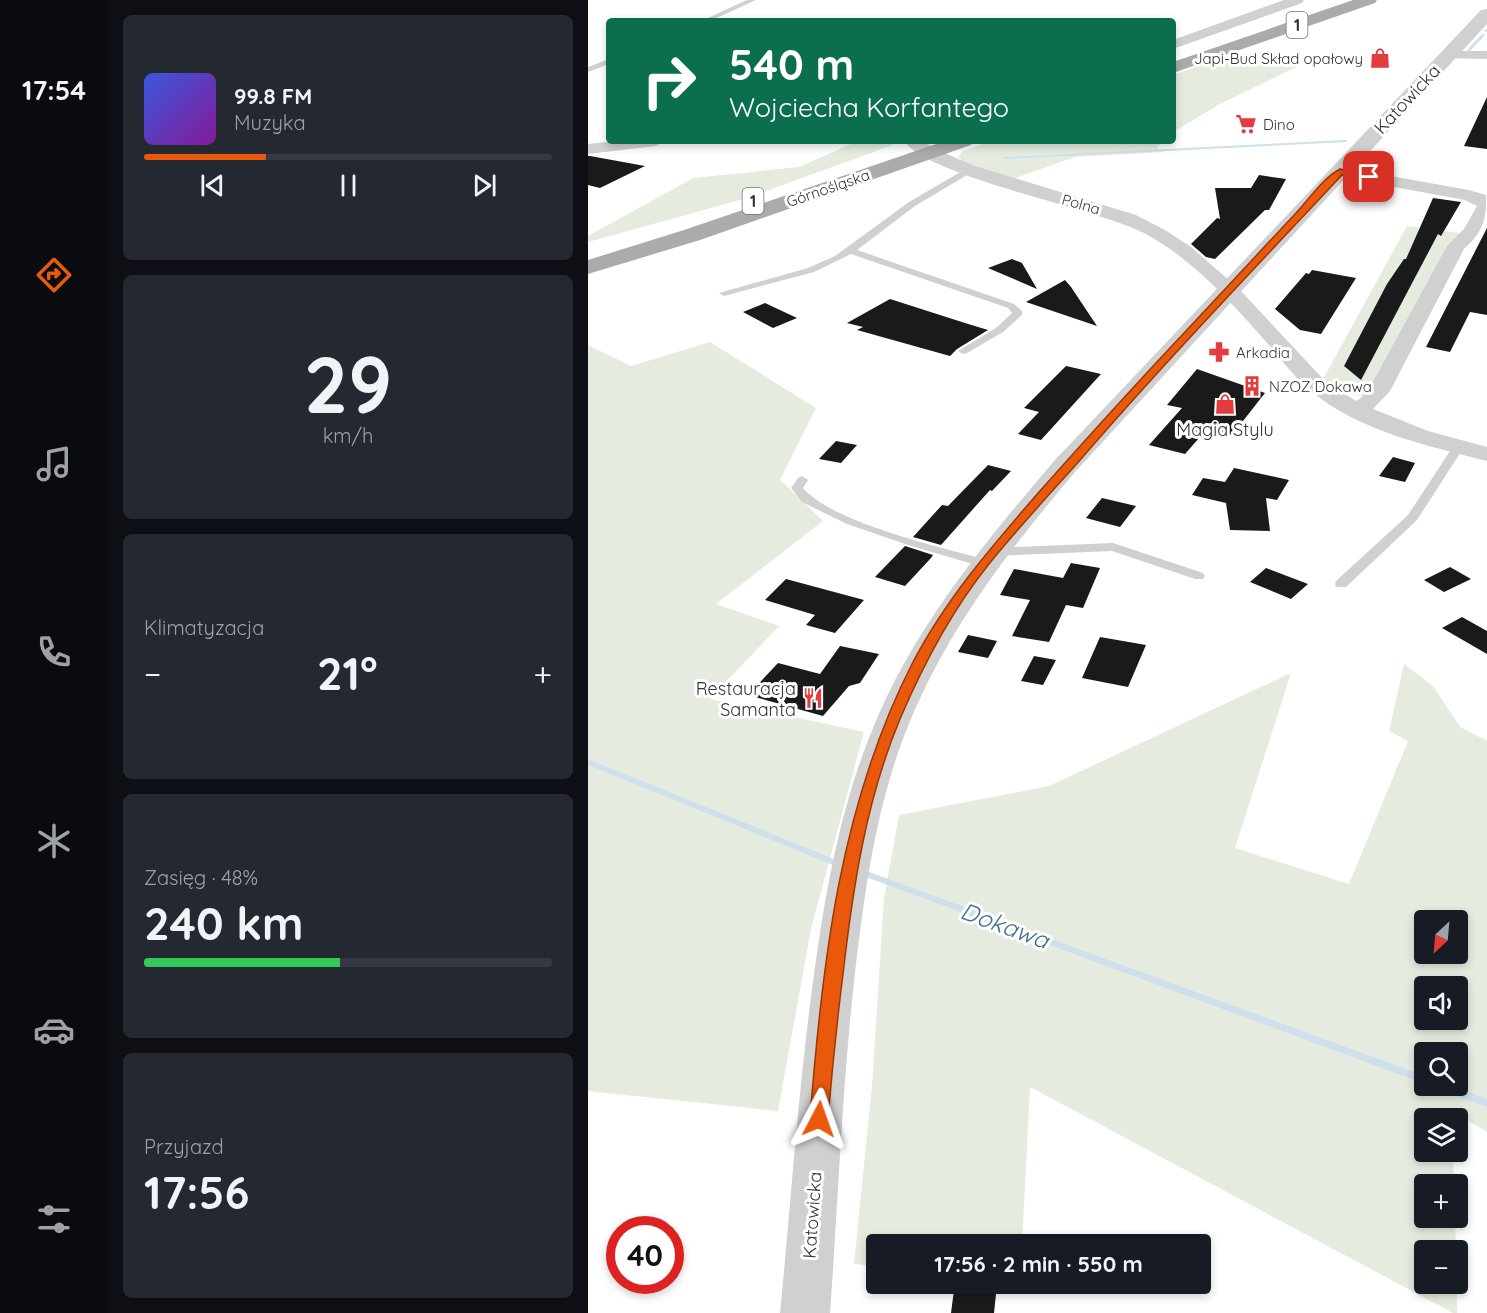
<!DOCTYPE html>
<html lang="pl">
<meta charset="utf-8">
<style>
body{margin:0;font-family:Quicksand,sans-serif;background:#242831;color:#f1f3f6;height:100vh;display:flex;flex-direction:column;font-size:22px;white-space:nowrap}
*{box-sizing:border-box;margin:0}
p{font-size:20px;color:#9ea1a6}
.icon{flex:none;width:33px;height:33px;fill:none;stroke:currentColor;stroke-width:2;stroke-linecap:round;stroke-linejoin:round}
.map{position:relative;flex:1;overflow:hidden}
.side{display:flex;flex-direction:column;gap:15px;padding:15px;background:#0d0f14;width:480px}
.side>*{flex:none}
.hud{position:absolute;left:18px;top:18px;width:570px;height:126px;border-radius:6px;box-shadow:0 3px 9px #0003;background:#0b6e4f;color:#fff;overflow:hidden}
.needle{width:39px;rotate:206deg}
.fabs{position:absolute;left:826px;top:910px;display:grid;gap:12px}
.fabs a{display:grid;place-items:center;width:54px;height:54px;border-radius:6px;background:#171b24;box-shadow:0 3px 9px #0003;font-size:30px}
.speed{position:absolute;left:18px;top:1216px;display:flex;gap:12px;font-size:30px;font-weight:700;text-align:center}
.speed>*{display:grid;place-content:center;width:78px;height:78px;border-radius:50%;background:#171b24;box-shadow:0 3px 9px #0003;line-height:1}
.speed .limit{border:9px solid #d22;background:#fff;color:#111}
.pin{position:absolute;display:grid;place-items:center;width:51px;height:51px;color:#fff;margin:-26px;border-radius:12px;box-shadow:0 3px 9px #0006}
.me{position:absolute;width:66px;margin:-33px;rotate:4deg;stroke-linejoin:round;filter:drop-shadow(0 0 4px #0008)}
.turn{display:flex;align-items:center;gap:21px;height:126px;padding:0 24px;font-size:27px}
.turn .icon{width:78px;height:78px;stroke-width:2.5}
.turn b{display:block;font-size:42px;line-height:51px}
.big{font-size:45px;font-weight:700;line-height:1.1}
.side .widget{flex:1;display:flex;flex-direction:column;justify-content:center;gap:9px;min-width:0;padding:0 21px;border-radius:9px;background:#242831}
.side .dial{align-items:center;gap:0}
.dial b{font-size:78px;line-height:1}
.song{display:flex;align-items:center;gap:18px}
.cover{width:72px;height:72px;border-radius:9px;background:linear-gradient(135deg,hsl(230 70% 55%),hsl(290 70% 35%))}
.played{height:6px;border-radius:3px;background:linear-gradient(90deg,#ea580c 30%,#363941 30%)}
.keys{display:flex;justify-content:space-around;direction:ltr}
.heat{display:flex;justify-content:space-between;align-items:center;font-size:33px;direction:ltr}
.charge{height:9px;border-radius:4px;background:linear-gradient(90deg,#34c759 48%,#363941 0)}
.trip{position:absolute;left:278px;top:1234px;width:345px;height:60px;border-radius:6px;background:#171b24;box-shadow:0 3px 9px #0003;font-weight:700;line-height:60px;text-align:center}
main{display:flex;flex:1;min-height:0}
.dock{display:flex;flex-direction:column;width:108px;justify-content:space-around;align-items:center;background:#090b0e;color:#9ea1a6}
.dock .icon{width:42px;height:42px}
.dock .current{color:#ea580c}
.dock b{font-size:27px;color:#f1f3f6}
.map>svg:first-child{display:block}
</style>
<main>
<nav class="dock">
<b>17:54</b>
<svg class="icon current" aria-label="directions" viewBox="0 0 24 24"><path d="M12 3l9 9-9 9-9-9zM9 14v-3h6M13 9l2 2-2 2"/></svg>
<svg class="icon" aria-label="music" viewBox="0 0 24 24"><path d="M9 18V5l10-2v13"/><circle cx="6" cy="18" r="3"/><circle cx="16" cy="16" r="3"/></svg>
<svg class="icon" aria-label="phone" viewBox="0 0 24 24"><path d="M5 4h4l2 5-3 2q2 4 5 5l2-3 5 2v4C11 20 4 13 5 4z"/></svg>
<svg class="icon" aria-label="climate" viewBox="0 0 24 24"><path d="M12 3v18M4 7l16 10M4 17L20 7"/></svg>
<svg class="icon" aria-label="car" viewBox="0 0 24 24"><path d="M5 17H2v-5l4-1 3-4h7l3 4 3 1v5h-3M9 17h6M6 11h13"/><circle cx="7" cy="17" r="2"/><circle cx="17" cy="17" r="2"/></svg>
<svg class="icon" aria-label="filters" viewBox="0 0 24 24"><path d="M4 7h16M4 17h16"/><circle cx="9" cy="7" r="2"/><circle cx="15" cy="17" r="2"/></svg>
</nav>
<section class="side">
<div class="widget">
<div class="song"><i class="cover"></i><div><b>99.8 FM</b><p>Muzyka</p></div></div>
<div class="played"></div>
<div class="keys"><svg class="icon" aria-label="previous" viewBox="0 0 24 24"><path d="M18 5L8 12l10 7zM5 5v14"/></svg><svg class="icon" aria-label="pause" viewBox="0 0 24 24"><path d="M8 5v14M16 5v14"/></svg><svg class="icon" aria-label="next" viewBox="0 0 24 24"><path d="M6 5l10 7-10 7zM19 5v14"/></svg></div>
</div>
<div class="widget dial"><b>29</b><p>km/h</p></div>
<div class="widget"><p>Klimatyzacja</p>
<div class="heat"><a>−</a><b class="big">21°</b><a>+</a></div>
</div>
<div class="widget"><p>Zasięg · 48%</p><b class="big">240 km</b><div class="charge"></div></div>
<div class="widget"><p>Przyjazd</p><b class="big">17:56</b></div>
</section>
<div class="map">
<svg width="899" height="1313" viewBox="0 0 899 1313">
<rect width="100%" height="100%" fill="#fff"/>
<path fill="#e5ecdf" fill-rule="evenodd" d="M636,57L708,67L632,104L585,132V75Z
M270,141L305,143L302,146L159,198L0,242V236L105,178L211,167Z
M403,141H575L569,148L574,152L487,157L427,178L378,164L370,157L375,151Z
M819,226L879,234L777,396C760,396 748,391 734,381Z
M122,342L228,408L192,480L235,521L128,604L191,626L122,699L276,732L223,929L190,1111L0,1091V345L43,366Z
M816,664L845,686L872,727L899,741V1132L865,1112L864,1119H837V1152H865L866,1185H837V1218H867L868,1251H837V1284H869V1313H865L442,1087L434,1245H288V1266L266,1264L284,1086L296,898L311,815L461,786L703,673L647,848L761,884L820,741L801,731ZM837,921H870V954H837ZM837,987H870V1020H837ZM837,1053H870V1086H837Z"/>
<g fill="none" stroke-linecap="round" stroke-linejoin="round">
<path fill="#cfe0ed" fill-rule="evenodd" d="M898,29H899V32L896,31Z
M894,34L897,35L882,51H880V49Z
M757,140H759V142L416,159L414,158L416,157Z
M0,759L256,863L257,865L256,867H250L0,765Z
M273,869L837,1076V1084L270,874L269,872L270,870Z
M848,1086H864L899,1099V1107L849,1089Z"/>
</g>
<path fill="#1a1a1a" d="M899,97V149L876,146Z
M0,156H2L57,166L12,188L0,185Z
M671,175L698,179L681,210H677L627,259L618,257L603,244L629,218L632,219L627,188H663Z
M845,198L873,202L853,236L850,234L773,380L756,366L799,284L816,259H818Z
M899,228V315L882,312L862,352L838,347Z
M424,259L434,263L449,289L400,268Z
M724,270L768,278L733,334L712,330L687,309L718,273L721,274Z
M477,280L483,287L509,326L438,302Z
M302,299L377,323L400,330L369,349L362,356L269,330L275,327L259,323Z
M177,303L209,318L185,328L155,312Z
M478,366L513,374L453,440L430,434L451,412L436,408Z
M609,369L677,393L644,435L619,429L597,454L561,445L594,408L579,405Z
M248,441L269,445L253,463L231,459Z
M805,457L827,463L817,482L791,476Z
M400,465L423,471L404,491L402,490L353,545L325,537L354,505L360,506Z
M646,468L701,480L689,500L678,498L682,531L642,530L638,503L604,495L615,478L637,482Z
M514,498L548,506L532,527L498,518Z
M317,546L345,555L343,558L317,586L287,577Z
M483,563L512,568L495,608L478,605L461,642L424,636L442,600L412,595L426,569L475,578Z
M862,567L883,579L856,592L836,580Z
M678,568L720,584L703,599L662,582Z
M198,579L276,600L247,633L218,625L227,615L177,600Z
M874,617L899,631V654L854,628Z
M380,635L409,641L400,658L370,652Z
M512,637L558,645L540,687L494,678Z
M252,646L291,654L272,683L261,686L235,716L160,695L190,663L232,674Z
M446,656L468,660L455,685L433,681Z
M366,1290L408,1294L406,1313H363Z"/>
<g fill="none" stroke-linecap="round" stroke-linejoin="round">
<path fill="#d0d0d0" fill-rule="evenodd" d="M159,0H168L122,21H113Z
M21,59V64L0,72V67Z
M381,167L385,170L384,172L327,206L269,250L426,304L434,311V315L415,332L379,353L375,354L370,351L408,328L424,313L420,308L263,254L226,272L136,296L131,293L220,268L247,256L321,202Z
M870,444L876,447L829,520L758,587H748L747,584L748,581L820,515L866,445Z
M214,476L220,480L215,488C245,523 353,547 399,560L401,563L395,567L320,545L259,524L214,502L203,488L210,478Z
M525,543L615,573L617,576L615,579H607L524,551L406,556L400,552L406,548Z"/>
<path fill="#d0d0d0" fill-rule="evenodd" d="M696,0H716L714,3L585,49V40Z
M861,51H899V59L856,58L854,55Z
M26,141H76L68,146L0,154V144Z
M316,141H335L347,149L387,166L548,215L577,230L603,247L650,288L737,381L768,401L773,398L781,389L859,246L876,229L889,206L877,200L752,177L746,176L744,172L746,168L752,167L881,190L898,195C899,220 894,233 876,249L802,391L785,409L840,431L899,447V461C840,446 771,431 723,391C707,379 694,360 680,344C644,303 605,259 556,233C505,207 343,178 316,141Z"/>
<path fill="#d0d0d0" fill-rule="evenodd" d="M899,9V24L487,472C426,544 368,618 329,705C289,793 277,887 266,982C254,1092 250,1203 242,1313H192C203,1202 210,1092 225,982C238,886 254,794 295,705C337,614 402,536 467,460L893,10Z"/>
<path fill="#ababab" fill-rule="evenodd" d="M765,0H789L787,3L585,73V62Z
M357,141H386L383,145L112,240L0,274V260L96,230Z"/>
</g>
<path fill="#ea580c" stroke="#983908" stroke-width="1.5" d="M752,169L786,177L781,180L754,175C666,269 577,362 493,459C462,494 430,528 401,564C364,610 335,665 312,719C278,800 265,887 255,974C249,1022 244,1070 240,1119L238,1124L231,1127L225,1124L222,1119C234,963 252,805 324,664C357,600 404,546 451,492C499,438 547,385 596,333C633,293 671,253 708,213C721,199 735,178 752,169Z"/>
<defs>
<g id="shop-bare" transform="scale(1.62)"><path d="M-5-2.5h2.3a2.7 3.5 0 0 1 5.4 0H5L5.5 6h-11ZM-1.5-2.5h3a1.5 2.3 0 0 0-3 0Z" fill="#e33b3e" stroke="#fff" stroke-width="2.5" paint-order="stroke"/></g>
<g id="supermarket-bare" transform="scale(1.62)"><path d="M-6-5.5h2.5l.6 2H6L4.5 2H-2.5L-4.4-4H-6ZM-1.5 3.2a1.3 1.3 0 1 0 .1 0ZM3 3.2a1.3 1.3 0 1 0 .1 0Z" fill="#e33b3e" stroke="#fff" stroke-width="2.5" paint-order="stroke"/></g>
<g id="pharmacy-bare" transform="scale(1.62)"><path d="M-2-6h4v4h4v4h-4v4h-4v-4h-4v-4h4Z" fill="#e33b3e" stroke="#fff" stroke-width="2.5" paint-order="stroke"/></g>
<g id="building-bare" transform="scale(1.62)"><path d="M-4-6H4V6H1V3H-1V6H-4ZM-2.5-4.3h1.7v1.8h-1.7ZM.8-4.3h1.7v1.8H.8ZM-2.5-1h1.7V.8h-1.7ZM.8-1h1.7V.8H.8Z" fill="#e33b3e" stroke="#fff" stroke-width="2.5" paint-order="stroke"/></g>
<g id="restaurant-bare" transform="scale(1.62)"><path d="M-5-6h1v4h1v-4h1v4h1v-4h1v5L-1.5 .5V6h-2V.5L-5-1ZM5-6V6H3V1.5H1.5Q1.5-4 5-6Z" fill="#e33b3e" stroke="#fff" stroke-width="2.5" paint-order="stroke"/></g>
</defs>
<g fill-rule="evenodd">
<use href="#shop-bare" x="792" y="58"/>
<use href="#supermarket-bare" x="658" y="124"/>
<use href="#pharmacy-bare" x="631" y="352"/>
<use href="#building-bare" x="664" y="386"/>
<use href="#shop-bare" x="637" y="404"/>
<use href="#restaurant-bare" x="225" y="698"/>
</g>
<g text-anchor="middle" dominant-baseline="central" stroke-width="6" stroke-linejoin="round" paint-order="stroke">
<g font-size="15" fill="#333" stroke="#fff" text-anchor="start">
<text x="775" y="58" text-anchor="end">Japi-Bud Skład opałowy</text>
<text x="675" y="124">Dino</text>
<text x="648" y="352">Arkadia</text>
<text x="681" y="386">NZOZ Dokawa</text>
</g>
<g font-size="15" fill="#333" stroke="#fff">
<text transform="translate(240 188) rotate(-19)">Górnośląska</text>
<text transform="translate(493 204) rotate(16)">Polna</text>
</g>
<g fill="#fff" stroke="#707070" stroke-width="1.5">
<rect x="698.5" y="12" width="21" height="26" rx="4.5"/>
<rect x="154.5" y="188" width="21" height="26" rx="4.5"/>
</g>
<g font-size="16" font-weight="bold" fill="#333">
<text x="709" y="25">1</text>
<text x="165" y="201">1</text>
</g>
<g font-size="18" fill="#333" stroke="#fff">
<text transform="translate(819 99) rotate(-47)">Katowicka</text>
<text transform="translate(224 1215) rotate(-86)">Katowicka</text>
</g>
<g font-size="18" fill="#333" stroke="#fff">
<text x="637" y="429">Magia Stylu</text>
<text x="208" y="688" text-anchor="end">Restauracja<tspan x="208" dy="21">Samanta</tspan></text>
</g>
<g font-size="24" font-style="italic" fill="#406f95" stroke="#fff">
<text transform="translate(417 925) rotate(20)">Dokawa</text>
</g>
</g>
</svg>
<div class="fabs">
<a><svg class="needle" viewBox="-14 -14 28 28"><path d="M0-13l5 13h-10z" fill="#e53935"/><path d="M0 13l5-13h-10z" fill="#9ea1a6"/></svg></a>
<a><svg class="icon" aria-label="sound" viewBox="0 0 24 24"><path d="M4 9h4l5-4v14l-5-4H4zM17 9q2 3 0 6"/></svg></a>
<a><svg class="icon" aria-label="search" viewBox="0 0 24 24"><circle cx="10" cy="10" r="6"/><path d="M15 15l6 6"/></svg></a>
<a><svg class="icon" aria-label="layers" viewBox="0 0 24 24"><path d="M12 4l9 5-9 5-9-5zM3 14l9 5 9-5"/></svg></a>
<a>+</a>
<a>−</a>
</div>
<div class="speed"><div class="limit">40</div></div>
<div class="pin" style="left:781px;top:177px;background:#d93025"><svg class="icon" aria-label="arrive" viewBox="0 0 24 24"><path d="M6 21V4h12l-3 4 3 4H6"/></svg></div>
<svg class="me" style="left:231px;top:1119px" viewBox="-20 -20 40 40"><path d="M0-17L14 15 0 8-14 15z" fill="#ea580c" stroke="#fff" stroke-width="4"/></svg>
<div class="trip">17:56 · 2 min · 550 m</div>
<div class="hud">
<div class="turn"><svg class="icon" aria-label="right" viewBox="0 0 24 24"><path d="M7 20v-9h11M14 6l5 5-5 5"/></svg><div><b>540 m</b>Wojciecha Korfantego</div></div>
</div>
</div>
</main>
